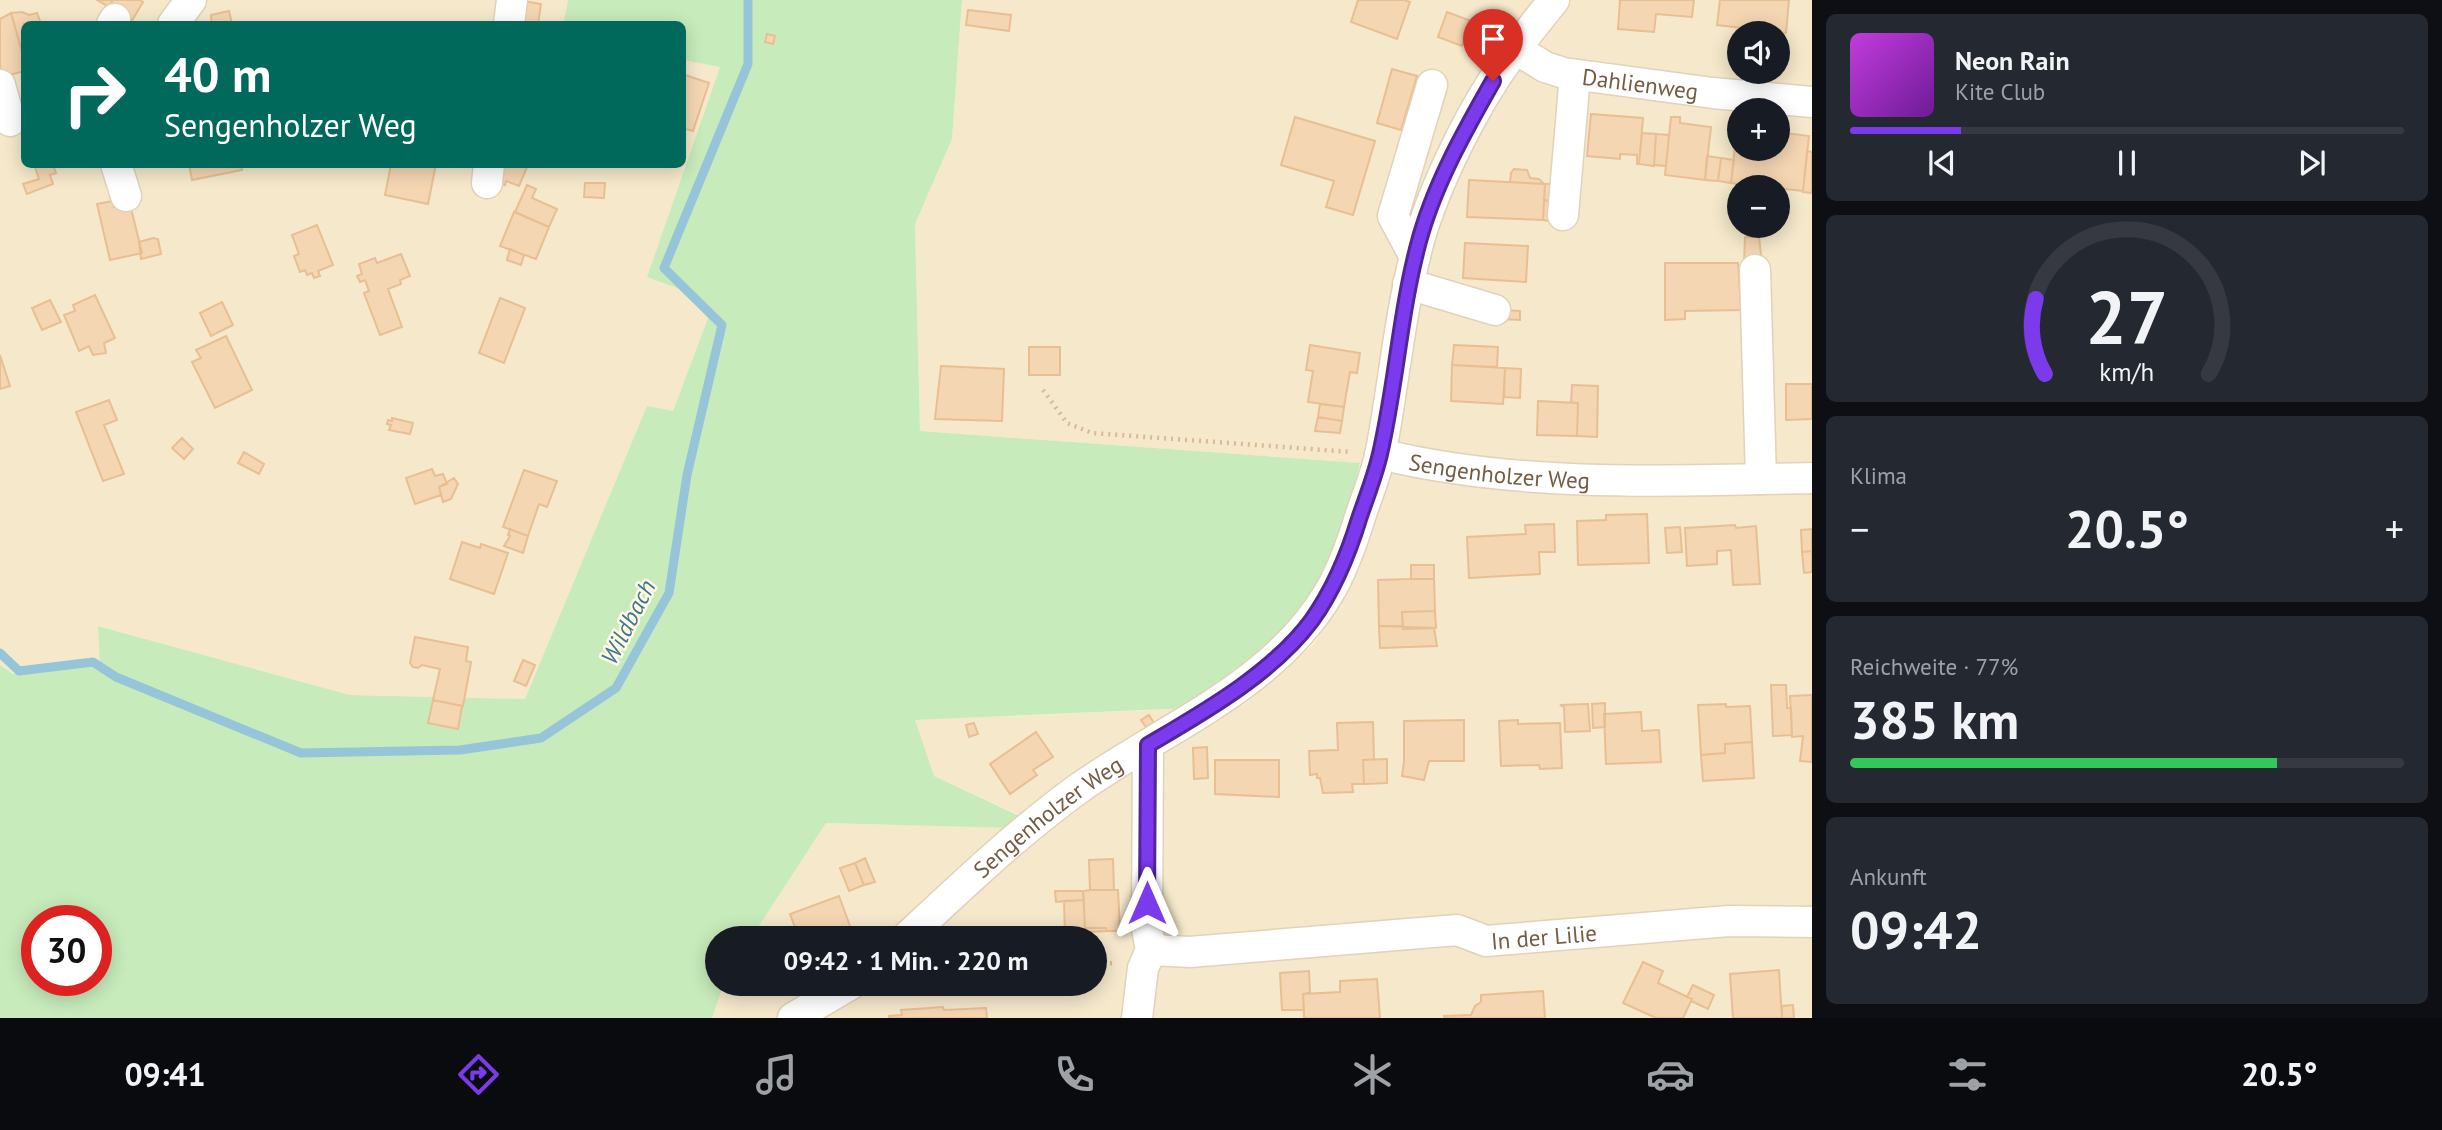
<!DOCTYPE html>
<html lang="de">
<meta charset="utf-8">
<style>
body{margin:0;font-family:"PT Sans",sans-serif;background:#242831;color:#f1f3f6;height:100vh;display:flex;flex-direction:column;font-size:26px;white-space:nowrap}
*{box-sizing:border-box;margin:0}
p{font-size:23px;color:#9ea1a6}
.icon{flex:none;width:38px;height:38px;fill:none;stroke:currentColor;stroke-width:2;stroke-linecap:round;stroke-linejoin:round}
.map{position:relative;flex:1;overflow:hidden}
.sheet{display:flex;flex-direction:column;gap:14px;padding:14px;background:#0d0f14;width:630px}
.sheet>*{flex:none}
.banner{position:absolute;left:21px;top:21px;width:665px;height:147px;border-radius:10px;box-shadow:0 4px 18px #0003;background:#00695c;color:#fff;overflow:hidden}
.fabs{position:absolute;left:1727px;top:21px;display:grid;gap:14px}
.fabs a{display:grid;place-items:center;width:63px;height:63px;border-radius:50%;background:#171b24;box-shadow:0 4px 18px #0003;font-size:35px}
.speed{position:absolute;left:21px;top:905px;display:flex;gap:14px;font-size:35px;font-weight:700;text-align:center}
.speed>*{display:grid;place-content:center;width:91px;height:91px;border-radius:50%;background:#171b24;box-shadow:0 4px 18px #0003;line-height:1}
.speed .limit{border:10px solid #d22;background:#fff;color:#111}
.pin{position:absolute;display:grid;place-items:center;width:60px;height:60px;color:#fff;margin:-72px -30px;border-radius:50% 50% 50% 0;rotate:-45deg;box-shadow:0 0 7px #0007}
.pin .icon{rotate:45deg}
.me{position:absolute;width:77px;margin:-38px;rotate:0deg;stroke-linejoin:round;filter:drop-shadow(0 0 5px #0008)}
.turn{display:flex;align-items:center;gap:24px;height:147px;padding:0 28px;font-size:32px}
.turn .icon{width:91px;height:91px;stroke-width:2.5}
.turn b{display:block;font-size:49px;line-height:60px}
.big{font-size:52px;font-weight:800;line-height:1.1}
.sheet .card{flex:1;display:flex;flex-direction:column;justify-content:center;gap:10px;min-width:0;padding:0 24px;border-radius:10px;background:#242831}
.sheet .dial{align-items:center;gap:0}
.dial svg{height:182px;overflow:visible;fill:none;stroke:#363941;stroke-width:7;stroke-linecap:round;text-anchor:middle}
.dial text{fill:#f1f3f6;stroke:none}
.song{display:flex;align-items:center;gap:21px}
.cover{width:84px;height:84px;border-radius:10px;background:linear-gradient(135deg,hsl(290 70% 55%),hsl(280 70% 35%))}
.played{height:7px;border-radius:4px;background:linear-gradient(90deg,#7c3aed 20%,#363941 20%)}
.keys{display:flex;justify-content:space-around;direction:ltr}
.heat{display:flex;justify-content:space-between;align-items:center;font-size:38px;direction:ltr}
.charge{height:10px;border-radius:5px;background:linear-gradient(90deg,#34c759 77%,#363941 0)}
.trip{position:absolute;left:705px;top:926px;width:402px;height:70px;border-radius:35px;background:#171b24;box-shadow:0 4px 18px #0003;font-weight:800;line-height:70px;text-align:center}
.menu{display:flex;height:112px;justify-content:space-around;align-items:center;background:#090b0e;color:#9ea1a6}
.menu .icon{width:49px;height:49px}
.menu .active{color:#7c3aed}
.menu b{font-size:32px;color:#f1f3f6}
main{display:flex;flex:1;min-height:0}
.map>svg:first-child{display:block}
</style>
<main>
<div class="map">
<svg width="1812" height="1018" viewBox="0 0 1812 1018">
<rect width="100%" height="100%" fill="#fdf5dc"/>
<path fill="#f5e8cb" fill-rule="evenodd" d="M0,0H568L563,24H24V164H682L683,60L720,67L647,277L682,290L708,318L673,411L647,407L525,699L350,695L99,626L101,664L13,674L0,665Z
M962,0H1812V1018H712L724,984H1096V938H751L826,823L1009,828L1021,816L934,776L914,720L1242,706L1314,644L1358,572L1384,495L1360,463L920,431L915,224L952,139ZM1740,33H1778V72H1740ZM1740,110H1778V149H1740ZM1740,187H1778V226H1740Z"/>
<path fill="#c7ebbb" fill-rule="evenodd" d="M568,0H962L952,139L915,224L920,431L1360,463L1347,519L1320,588L1280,640L1190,708L915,720L934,776L1022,817L1010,828L826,823L751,938H718V984H724L712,1018H0V665L13,674L100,664L98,626L350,695L525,699L647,406L673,411L708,318L682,290L647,277L720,67L683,60L682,24H563ZM37,920H96V980H37Z"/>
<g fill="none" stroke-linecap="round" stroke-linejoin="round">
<path stroke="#96c5d9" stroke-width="9" d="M0,653L19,671L93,662L116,677L301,753L460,750L541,738L616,688L669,593L687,475L722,325L664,268L748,64V0"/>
</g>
<path fill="#f4d6b3" stroke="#e8bf92" stroke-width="2" d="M97,0H113L109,7Z
M113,0H140L143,2L130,24H125L109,7Z
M517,0L541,4L538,24H514Z
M1358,0H1404L1410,2L1397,39L1351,22Z
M1620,0H1694L1692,17L1656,14L1654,32L1618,29Z
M1720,0H1789L1786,33L1717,25Z
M968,10L1011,15L1009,31L966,25Z
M229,11L232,24H212L211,15Z
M22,12L29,15L37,13L41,24H24V59L11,13Z
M1447,12L1471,21L1462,46L1438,37Z
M11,13L24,59V71L3,77L0,67V19Z
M767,34L775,36L773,44L765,42Z
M1392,69L1417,76L1401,130L1377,123Z
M682,74L709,83L693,131L682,128Z
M1591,114L1643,118L1639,164H1637V155L1620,154V159L1587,156Z
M1295,117L1375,141L1353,215L1326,207L1334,181L1281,165Z
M1671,117H1680V123L1711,127L1705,180L1665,175Z
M1737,128H1740V149H1778V132L1809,136L1803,191L1731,183Z
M1642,133L1656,134L1654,166L1639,164Z
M1656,134L1669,135L1666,166L1654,165Z
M1807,151L1812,152V193L1803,192Z
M1707,156L1721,158L1718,181L1705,180Z
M1721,158L1734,160L1731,183L1718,181Z
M34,164H53L56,173L50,175L53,184L27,194L23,184L39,179Z
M189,164H241L242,170L192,180Z
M391,164H436L428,204L385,195Z
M503,164L528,165L519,186L506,181L505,185L494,186Z
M1514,169L1527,170L1530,178L1539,179L1544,184L1510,182L1511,173Z
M1469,180L1545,184L1543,220L1467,217Z
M585,183H605L604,198L584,197Z
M1545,184H1552L1551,201L1544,200Z
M527,185L536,189L532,198L557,209L549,227L515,212Z
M1544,200L1551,201L1550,221L1543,220Z
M113,201L114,207L130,204L142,253L110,260L97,204Z
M514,212L549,227L536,259L500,246Z
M317,225L333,265L318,271L320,276L314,278L312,273L307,275L305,270L300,272L294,256L299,254L292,235Z
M1745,237H1759L1762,263H1744Z
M153,238L158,239L161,254L141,259L139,242Z
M1465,243L1528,246L1526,282L1463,278Z
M510,249L524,255L521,265L507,260Z
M401,254L410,276L400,280L401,284L388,289L402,327L380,335L364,293L369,291L365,280L360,282L357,276L362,274L359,264L375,258L377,263Z
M1665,263H1738L1741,310L1685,311V319L1665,320Z
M95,295L115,338L104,343L106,353L93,355L89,346L79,351L64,315L75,311L73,305Z
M500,298L525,308L504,363L479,353Z
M50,300L61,322L42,330L32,308Z
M222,302L233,325L211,336L200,313Z
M1503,310L1520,311V320L1502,319Z
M226,336L252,390L215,408L192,362L201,358L196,350Z
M1310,345L1360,353L1357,373L1350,372L1344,407L1308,402L1313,371L1306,370Z
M1454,345L1498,347L1497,367L1452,365Z
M1029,347H1060V375H1029Z
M0,355L10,386L0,389Z
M1452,365L1505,368L1503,404L1451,401Z
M941,366L1004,369L1002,421L935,419Z
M1505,368L1521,369L1520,398L1504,397Z
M1786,384H1812V419L1786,420Z
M1572,385L1598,386L1597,437L1577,436L1578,403H1571Z
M109,400L117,420L104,425L124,474L103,481L76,412Z
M1538,401L1578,403L1577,436L1537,435Z
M1320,404L1344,407L1342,421L1318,417Z
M1318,417L1342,421L1340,433L1315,431Z
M392,418L413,423L410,434L389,430L391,425L387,424L388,420L392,421Z
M182,438L193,449L184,459L172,448Z
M244,452L264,464L259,474L238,463Z
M432,469L435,476L443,474L447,484L439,487L441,495L415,504L406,478Z
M524,470L557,481L547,507L539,504L528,536L503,527Z
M454,478L458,484L451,499L443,502L439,487Z
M1647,514L1649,563L1578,565L1577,521L1606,520V515Z
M1554,524L1555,552H1539L1540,574L1469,578L1467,537L1526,534L1525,525Z
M1735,525L1736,528L1756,526L1760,584L1733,585L1731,550L1717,551V564L1687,566L1685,528Z
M1680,527L1682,552L1667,553L1665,528Z
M510,529L528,536L523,553L504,546L510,536L508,535Z
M1812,529V551L1802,552L1801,530Z
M462,542L480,548L481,544L508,553L494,594L450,579Z
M1812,551V572L1804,573L1802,552Z
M1411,565H1434V579H1411Z
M1411,579H1434L1435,611L1402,612L1403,626H1379L1378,580Z
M1435,611L1436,628L1403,629L1402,612Z
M1379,626L1434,628L1437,646L1380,648Z
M415,637L468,647L466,661L471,662L470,668L463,706L433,700L440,669L422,665L418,668L413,667L410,663Z
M523,660L535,665L526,686L514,681Z
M1771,685H1786L1787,708H1791L1792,735L1773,736Z
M1812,695V762L1800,761L1803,736L1792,737L1790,696Z
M433,700L462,706L458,729L428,723Z
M1605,703V727L1593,728L1592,704Z
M1588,704L1590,731L1565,732L1564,707L1560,705Z
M1726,704V707L1750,706L1752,742L1725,744V753L1701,755L1698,705Z
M1641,712L1642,731L1659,730L1661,762L1606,764L1604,714Z
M1149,715L1154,723L1146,727L1141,720Z
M1464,720V761H1429L1424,780L1402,776L1404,762V721Z
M1518,720V724L1560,723L1562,768L1540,769L1539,765L1501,766L1499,721Z
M1373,722L1374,760H1363L1364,784H1352L1353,792L1323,793L1320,778H1317V774L1310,775L1309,751L1338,750L1337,723Z
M974,723L978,734L969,737L966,725Z
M1036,732L1053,757L1033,770L1037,775L1010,794L990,764Z
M1752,742L1754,778L1703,781L1701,755L1725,753V744Z
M1207,747L1208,778L1194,779L1193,748Z
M1387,759V783L1364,784L1363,760Z
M1215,760H1279V797L1215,794Z
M865,858L875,882L864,885L855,863Z
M1113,859L1114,890H1090L1089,860Z
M855,863L864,885L849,891L840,868Z
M1090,890H1118L1120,931H1107L1106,928H1085L1083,891Z
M1055,891H1083L1084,900L1056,902Z
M839,896L854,937L799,938L790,914Z
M1084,900L1085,937H1065L1064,901Z
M1085,928H1106L1107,931L1085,932Z
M1643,962L1663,971L1658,983L1692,999L1683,1018H1656L1623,1003Z
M1779,970L1782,1018H1733L1730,974Z
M1309,971L1310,993L1303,994L1304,1010H1282L1280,973Z
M1377,979L1380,1018H1304L1303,994L1340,992V981Z
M1693,985L1714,995L1708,1009L1691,1001L1692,999L1687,997Z
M1543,991L1545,1018H1444V1016L1471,1015L1475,1006L1481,1002V995Z
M1793,1005L1794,1018H1782V1006Z
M943,1007L944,1010L986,1008L987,1018H889V1016L902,1015L901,1010Z"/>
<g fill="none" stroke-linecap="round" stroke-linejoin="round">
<g stroke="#e1d2b9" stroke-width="33">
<g id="minor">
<path d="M112,24L115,19"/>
<path d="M173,24L191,0"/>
<path d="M509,24L512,0"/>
<path id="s1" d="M1516,49L1545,67L1564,73L1713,93L1812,102"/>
<path d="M0,85L10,121"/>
<path d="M116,164L126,196"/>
<path d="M487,183L489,164"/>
<path d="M1563,215L1575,75"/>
<path d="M1415,257L1393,216L1432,85"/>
<path d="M1755,270L1761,479"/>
<path d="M1408,284L1495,310"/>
<path id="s2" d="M1380,454C1519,488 1670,481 1812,478"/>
<path id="s3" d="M906,938C962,886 1016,834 1078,789C1165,727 1274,687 1330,591C1344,567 1353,540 1361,514C1368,493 1377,472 1381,451C1394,382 1400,312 1418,244C1432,193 1464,126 1493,81C1511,53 1533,26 1554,0"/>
<path id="s4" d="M1151,950L1190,952L1457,930L1486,941L1729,921L1812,922"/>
<path d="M793,1018L851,984"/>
<path d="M1137,1018L1143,968L1151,950L1147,929L1148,745"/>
</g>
</g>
<path stroke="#d8ba97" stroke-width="4.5" stroke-dasharray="2 5" stroke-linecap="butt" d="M1043,390L1067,423L1092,433L1352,452
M1096,964L1115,963"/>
<use href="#minor" stroke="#fff" stroke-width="30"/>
</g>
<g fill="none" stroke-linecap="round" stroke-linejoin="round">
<g stroke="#51269a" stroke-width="18">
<path id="route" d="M1147,903L1148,745C1204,712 1273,673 1312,620C1334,589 1348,555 1359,519C1366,498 1375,476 1380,454C1396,385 1400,313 1418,245C1433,187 1464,132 1493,81"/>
</g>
<use href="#route" stroke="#7c3aed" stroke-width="12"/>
</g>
<g text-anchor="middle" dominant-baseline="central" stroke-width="5" stroke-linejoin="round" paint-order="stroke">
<g font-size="23" fill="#735c44" stroke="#fff8e4">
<text stroke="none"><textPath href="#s1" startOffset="131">Dahlienweg</textPath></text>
<text stroke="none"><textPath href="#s2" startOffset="121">Sengenholzer Weg</textPath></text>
<text stroke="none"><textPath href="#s3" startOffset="187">Sengenholzer Weg</textPath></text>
<text stroke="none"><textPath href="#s4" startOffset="396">In der Lilie</textPath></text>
</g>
<g font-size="24" font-style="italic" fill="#407790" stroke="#fff8e4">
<text transform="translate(628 622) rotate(-63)">Wildbach</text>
</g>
</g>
</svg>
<div class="fabs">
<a><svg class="icon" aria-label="sound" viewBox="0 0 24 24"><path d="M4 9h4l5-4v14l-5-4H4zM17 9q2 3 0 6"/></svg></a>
<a>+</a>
<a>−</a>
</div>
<div class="speed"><div class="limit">30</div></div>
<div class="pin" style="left:1493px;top:81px;background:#d93025"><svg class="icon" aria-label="arrive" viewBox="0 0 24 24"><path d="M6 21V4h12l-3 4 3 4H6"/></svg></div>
<svg class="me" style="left:1147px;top:903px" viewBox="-20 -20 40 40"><path d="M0-17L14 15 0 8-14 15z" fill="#7c3aed" stroke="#fff" stroke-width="4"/></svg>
<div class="trip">09:42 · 1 Min. · 220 m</div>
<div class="banner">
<div class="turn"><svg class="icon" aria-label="right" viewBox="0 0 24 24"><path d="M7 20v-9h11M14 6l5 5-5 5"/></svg><div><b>40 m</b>Sengenholzer Weg</div></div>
</div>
</div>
<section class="sheet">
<div class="card">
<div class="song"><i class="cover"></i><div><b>Neon Rain</b><p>Kite Club</p></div></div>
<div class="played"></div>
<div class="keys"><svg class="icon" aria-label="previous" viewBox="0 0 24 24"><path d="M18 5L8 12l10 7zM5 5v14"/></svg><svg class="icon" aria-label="pause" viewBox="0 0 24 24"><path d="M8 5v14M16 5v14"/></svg><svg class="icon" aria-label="next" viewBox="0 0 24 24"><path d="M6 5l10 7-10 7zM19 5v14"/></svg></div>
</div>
<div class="card dial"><svg viewBox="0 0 100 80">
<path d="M14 69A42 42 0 1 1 86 69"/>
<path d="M14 69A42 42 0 0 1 10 36" stroke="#7c3aed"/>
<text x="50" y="56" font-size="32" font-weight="700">27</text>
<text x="50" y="72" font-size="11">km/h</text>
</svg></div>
<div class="card"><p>Klima</p>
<div class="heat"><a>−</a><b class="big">20.5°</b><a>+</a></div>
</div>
<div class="card"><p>Reichweite · 77%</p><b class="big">385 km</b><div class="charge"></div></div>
<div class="card"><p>Ankunft</p><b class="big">09:42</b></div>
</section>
</main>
<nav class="menu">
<b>09:41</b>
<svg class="icon active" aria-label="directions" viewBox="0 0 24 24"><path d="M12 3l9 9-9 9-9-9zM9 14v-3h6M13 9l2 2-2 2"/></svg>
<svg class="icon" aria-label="music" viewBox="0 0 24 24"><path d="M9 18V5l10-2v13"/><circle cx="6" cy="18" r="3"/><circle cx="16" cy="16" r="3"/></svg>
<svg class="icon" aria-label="phone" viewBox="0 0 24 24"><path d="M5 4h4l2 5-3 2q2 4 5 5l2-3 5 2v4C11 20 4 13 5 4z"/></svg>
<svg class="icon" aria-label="climate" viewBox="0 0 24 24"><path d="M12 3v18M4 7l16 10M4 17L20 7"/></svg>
<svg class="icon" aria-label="car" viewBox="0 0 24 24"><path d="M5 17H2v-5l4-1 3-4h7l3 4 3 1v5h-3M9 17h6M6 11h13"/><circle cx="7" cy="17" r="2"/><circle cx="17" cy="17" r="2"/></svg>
<svg class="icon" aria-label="filters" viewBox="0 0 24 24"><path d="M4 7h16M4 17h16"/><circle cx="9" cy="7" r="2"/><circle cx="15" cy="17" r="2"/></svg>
<b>20.5°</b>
</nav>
